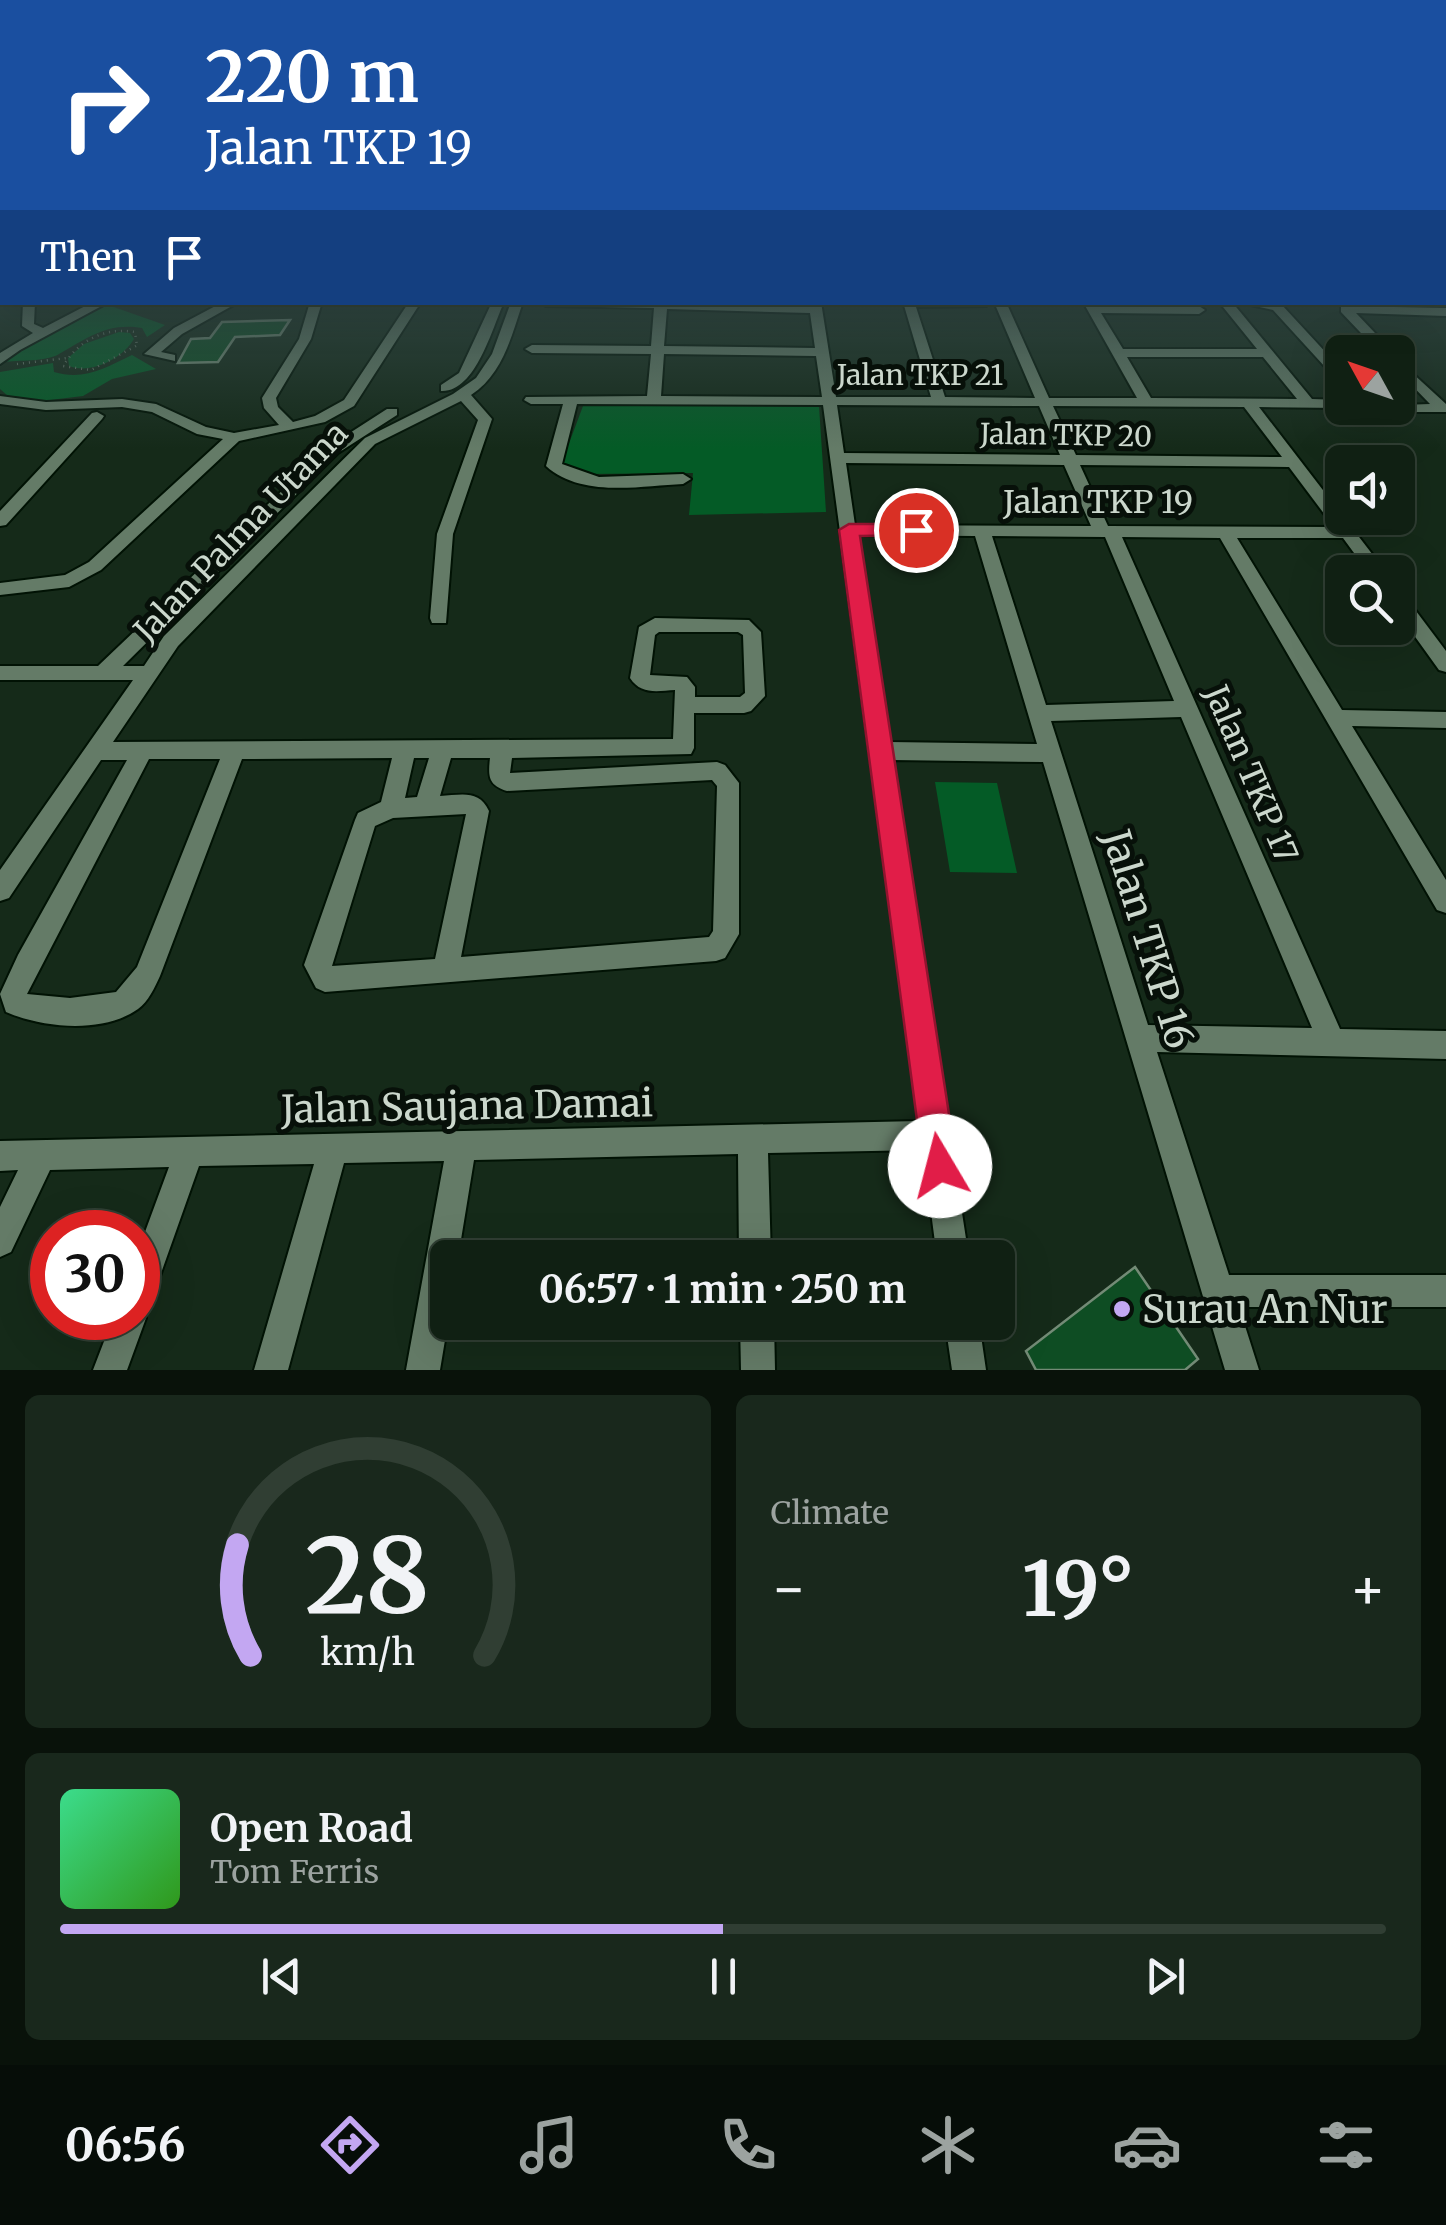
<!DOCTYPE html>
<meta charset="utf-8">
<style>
body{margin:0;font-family:Merriweather,serif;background:#19281c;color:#f1f3f6;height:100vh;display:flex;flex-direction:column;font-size:38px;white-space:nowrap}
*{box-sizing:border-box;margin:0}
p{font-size:32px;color:#9ca3a0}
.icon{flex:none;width:55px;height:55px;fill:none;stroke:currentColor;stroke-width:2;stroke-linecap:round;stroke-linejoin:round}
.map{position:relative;height:1370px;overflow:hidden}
.sheet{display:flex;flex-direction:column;gap:25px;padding:25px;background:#09120a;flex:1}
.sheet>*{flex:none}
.guide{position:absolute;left:0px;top:0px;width:1448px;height:305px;box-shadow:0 10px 40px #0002,0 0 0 2px #303e33;background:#1a4fa0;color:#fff;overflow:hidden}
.needle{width:65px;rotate:310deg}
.controls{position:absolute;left:1325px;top:335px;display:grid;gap:20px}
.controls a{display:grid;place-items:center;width:90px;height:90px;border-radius:15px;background:#102013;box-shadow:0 10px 40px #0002,0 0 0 2px #303e33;font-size:50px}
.speed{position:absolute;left:30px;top:1210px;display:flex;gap:20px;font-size:50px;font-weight:700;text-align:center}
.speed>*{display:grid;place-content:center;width:130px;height:130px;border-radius:50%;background:#102013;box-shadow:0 10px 40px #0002,0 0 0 2px #303e33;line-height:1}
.speed .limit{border:15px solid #d22;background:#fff;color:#111}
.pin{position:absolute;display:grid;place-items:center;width:85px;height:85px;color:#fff;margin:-42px;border:5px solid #fff;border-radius:50%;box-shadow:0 2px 10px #0007}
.me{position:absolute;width:110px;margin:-55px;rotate:352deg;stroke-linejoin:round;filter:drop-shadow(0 0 8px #0008)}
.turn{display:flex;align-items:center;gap:35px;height:210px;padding:0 40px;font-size:45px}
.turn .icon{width:130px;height:130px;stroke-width:2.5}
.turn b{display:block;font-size:70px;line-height:85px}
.then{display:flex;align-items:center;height:95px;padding:0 40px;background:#0003;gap:20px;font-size:38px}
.big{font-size:75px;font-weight:700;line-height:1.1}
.sheet .tile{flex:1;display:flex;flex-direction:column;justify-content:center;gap:15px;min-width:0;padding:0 35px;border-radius:15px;background:#19281c}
.sheet .dial{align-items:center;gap:0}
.dial svg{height:260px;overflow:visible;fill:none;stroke:#303e33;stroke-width:7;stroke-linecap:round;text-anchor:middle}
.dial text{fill:#f1f3f6;stroke:none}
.song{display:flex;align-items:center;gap:30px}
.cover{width:120px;height:120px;border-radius:15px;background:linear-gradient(135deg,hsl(150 70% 55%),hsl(110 70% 35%))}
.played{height:10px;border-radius:5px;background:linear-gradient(90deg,#c3a7f2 50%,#303e33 50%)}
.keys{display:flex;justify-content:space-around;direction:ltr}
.heat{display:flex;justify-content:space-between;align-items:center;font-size:55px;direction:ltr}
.sheet .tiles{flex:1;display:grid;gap:25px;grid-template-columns:1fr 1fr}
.tile:last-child{grid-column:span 2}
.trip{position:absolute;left:430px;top:1240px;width:585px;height:100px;border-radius:15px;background:#102013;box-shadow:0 10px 40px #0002,0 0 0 2px #303e33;font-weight:700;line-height:100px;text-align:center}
.tab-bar{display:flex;height:160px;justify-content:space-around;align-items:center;background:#060d08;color:#9ca3a0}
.tab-bar .icon{width:70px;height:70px}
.tab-bar .current{color:#c3a7f2}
.tab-bar b{font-size:45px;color:#f1f3f6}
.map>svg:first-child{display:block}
</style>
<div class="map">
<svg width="1446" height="1370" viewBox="0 0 1446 1370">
<rect width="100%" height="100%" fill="#152a19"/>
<path fill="#045b26" d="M108,305L165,325L147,337L142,328C108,322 87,338 59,354C46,362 18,360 3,362L22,347Z
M119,332L130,333L134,339C123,358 91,375 69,366L68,358L84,344Z
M132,355L156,369L112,379L83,396L42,401L8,396L0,389V372L53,363L54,372C84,381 105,368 132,355Z
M583,406H819L826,512L689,515L693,473L586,474L562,462Z
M935,782L997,783L1017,873L950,872Z"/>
<path fill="#0e4d23" stroke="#738b76" stroke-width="2.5" d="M290,320L280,335L235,337L218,362L178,363L191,339L210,338L222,322Z
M1135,1267L1198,1359L1185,1370H1036L1026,1351Z"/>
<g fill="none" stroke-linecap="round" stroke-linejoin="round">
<g stroke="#011204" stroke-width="4">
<path id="minor" d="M1445,268H1446V274H1445Z
M23,302H35L34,324L43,328L93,302H109L20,350L0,364V353L33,333L22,326Z
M223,302H239L182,334L161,352L175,355V361L144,354L174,328Z
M310,302H322L311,339L276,398L278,407L293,422L315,416L344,400L409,302H421L354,406L325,422L239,441L101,570L69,587L0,595V583L65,575L89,562L223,439L197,434L152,412L122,407L46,410L0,404V396L46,402L122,399L156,404L206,427L234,433L279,425L264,408L262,398L299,339Z
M492,302H504C492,329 475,393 441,391V385L459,373Z
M511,302H523C511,337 503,374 471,395L492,419L453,534L446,623H432L430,618L437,534L478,420L461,401L375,444L178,646L113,742L673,739L675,690C657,691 641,695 630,678L639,627L655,618L749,620L761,632L765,696L751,711L744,713H694V748L691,754L512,758L510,773L717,762L725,765L739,783V934L725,958L716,961L325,992L316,988L304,965L355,820L358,813L381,802L392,758L242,759L160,976C155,987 148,1002 138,1009C103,1034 43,1028 6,1012L0,994L18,955L127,760H101L9,898L0,901V870L133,680H0V666H98L328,447L387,409H397V415L338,453L123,666H144L164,636L365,438L453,394L476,378L492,354ZM659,632H738L743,635L745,693L740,697H695V687L687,677L650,675L655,635ZM414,758H429L417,797L405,798ZM451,758H490C488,776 488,785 507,791L712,780L717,786L713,931L709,937L461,957L489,811C479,789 461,795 440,796ZM149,759H220L137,967L116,992L70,998L27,994ZM466,814L435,959L332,966L375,826L393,818Z
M540,302L809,305V302H821L836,397H931L903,302H992L986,306L916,307L945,397L1035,398L994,302H1006L1049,398H1137L1083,302L1199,306L1205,310L1199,314L1101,313L1123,349H1257L1219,302H1232L1312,399L1342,400L1345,408H1342L1259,407L1386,572H1368L1343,538H1237L1342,710L1446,712V728L1352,726L1446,880V913L1437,910L1220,538L1122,537L1340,1029L1446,1031V1059L1157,1052L1229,1275H1446V1307H1239L1259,1370H1225L1043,762L892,760L969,1258H937L923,1150L768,1153L771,1258H739L738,1154L474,1160L458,1258H448V1322L440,1370H406L444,1161L344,1163L288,1370H254L314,1164L199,1166L154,1293L150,1305L141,1308L146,1318L127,1370H93L113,1318H138V1251L169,1167L50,1170L11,1252L0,1257V1207L18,1170L0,1171V1141L919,1121L823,405L577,404L562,464L599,477L683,474L691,479L683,484C640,486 581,498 546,466L563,404H531L524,400L526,397L647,396L651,354L532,353L525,349L532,345L651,346L654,308L546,306ZM667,309L810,313L815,348L664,346ZM664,354L816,356L822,397L661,396ZM1127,357H1263L1297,399L1151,398ZM837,405L1039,406L1060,455L844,453ZM1053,406L1244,407L1282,457L1076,455ZM846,463L1064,465L1091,526L855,525ZM1080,465L1289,467L1334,527L1108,526ZM857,535L975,536L1037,744L889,742ZM992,536L1105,537L1174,701L1046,705ZM1181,717L1312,1028L1148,1025L1051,721Z
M1237,302L1281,304L1342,370V381L1337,380L1273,310Z
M1341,306L1446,308V316L1356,313L1393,352H1379L1341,312Z
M1398,360L1446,404V412H1396L1394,409L1401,405L1430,404L1398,371Z
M97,412L104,416L102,419L6,525L0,526V511L92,413Z
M1398,594L1404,595L1446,651V672L1439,670L1398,613Z
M740,1322H774L775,1370H741Z
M945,1322H979L986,1370H952Z"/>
</g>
<path stroke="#67786a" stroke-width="2.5" stroke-dasharray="1 5" stroke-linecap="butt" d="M136,346L91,370L63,366C79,340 105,327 135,332L137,346
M17,364L67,358"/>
<use href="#minor" fill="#647b67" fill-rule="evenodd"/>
</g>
<linearGradient id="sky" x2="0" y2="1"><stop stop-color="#0c170e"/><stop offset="0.57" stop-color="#354a49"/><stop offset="1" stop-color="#354a49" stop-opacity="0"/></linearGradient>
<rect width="1446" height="449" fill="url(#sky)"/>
<path fill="#e11d48" stroke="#92132f" stroke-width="2.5" d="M916,524L925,530L923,535L860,536L957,1166L952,1178L940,1183L928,1178L923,1166L839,530L849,524Z"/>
<circle fill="#c3a7f2" stroke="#071009" stroke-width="4" cx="1122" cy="1309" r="10"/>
<g text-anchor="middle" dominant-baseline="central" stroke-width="10" stroke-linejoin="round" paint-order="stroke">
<g font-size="28" fill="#cbd7cc" stroke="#071009">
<text x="920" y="375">Jalan TKP 21</text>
<text transform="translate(1066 435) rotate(1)">Jalan TKP 20</text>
</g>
<g font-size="32" fill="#cbd7cc" stroke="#071009">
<text x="1098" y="502">Jalan TKP 19</text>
<text transform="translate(241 532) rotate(-46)">Jalan Palma Utama</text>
<text transform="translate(1251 774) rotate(67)">Jalan TKP 17</text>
</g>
<g font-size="38" fill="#cbd7cc" stroke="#071009">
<text transform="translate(1148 939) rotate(73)">Jalan TKP 16</text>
<text transform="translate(467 1106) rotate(-1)">Jalan Saujana Damai</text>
</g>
<g font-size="38" fill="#cbd7cc" stroke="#071009" text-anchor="start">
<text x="1142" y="1309">Surau An Nur</text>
</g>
</g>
</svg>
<div class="controls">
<a><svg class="needle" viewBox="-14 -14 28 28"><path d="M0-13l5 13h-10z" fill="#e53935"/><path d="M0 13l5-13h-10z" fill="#9ca3a0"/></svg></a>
<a><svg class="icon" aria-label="sound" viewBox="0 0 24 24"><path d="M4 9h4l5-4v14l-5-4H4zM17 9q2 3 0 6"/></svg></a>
<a><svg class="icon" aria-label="search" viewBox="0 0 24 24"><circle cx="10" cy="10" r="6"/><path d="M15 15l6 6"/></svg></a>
</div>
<div class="speed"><div class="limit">30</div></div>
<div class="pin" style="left:916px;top:530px;background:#d93025"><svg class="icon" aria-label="arrive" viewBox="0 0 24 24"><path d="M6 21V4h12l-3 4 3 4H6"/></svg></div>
<svg class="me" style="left:940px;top:1166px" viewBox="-20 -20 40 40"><circle r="19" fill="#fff"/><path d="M0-13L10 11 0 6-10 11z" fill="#e11d48"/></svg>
<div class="trip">06:57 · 1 min · 250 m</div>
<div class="guide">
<div class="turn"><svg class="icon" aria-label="right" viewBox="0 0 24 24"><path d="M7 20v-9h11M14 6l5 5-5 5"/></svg><div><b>220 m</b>Jalan TKP 19</div></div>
<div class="then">Then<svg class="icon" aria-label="arrive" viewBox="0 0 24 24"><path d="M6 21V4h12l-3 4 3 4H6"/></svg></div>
</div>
</div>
<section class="sheet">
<div class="tiles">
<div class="tile dial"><svg viewBox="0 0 100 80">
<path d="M14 69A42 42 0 1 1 86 69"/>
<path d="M14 69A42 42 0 0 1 10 35" stroke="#c3a7f2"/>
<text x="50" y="56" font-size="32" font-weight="700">28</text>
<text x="50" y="72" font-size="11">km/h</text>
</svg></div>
<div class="tile"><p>Climate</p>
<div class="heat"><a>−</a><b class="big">19°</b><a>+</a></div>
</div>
<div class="tile">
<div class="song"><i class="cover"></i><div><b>Open Road</b><p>Tom Ferris</p></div></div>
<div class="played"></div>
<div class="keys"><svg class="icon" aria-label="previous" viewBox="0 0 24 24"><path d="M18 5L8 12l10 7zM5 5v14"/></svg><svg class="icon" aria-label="pause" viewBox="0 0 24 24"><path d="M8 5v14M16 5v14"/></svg><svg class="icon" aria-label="next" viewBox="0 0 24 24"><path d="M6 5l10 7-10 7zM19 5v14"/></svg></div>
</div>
</div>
</section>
<nav class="tab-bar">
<b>06:56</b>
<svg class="icon current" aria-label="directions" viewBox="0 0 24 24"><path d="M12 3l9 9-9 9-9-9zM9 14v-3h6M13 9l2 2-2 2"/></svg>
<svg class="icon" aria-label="music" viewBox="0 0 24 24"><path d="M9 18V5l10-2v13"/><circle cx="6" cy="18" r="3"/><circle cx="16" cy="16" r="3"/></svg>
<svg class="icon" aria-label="phone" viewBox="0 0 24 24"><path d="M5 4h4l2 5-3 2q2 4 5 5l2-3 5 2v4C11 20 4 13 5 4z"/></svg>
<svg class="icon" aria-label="climate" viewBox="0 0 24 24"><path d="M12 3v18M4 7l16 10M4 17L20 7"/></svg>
<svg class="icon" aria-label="car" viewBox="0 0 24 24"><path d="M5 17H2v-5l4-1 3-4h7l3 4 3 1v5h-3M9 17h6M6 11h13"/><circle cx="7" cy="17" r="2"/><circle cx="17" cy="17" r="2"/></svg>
<svg class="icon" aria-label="filters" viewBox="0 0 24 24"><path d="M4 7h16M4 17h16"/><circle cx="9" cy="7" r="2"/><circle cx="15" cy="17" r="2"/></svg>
</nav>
